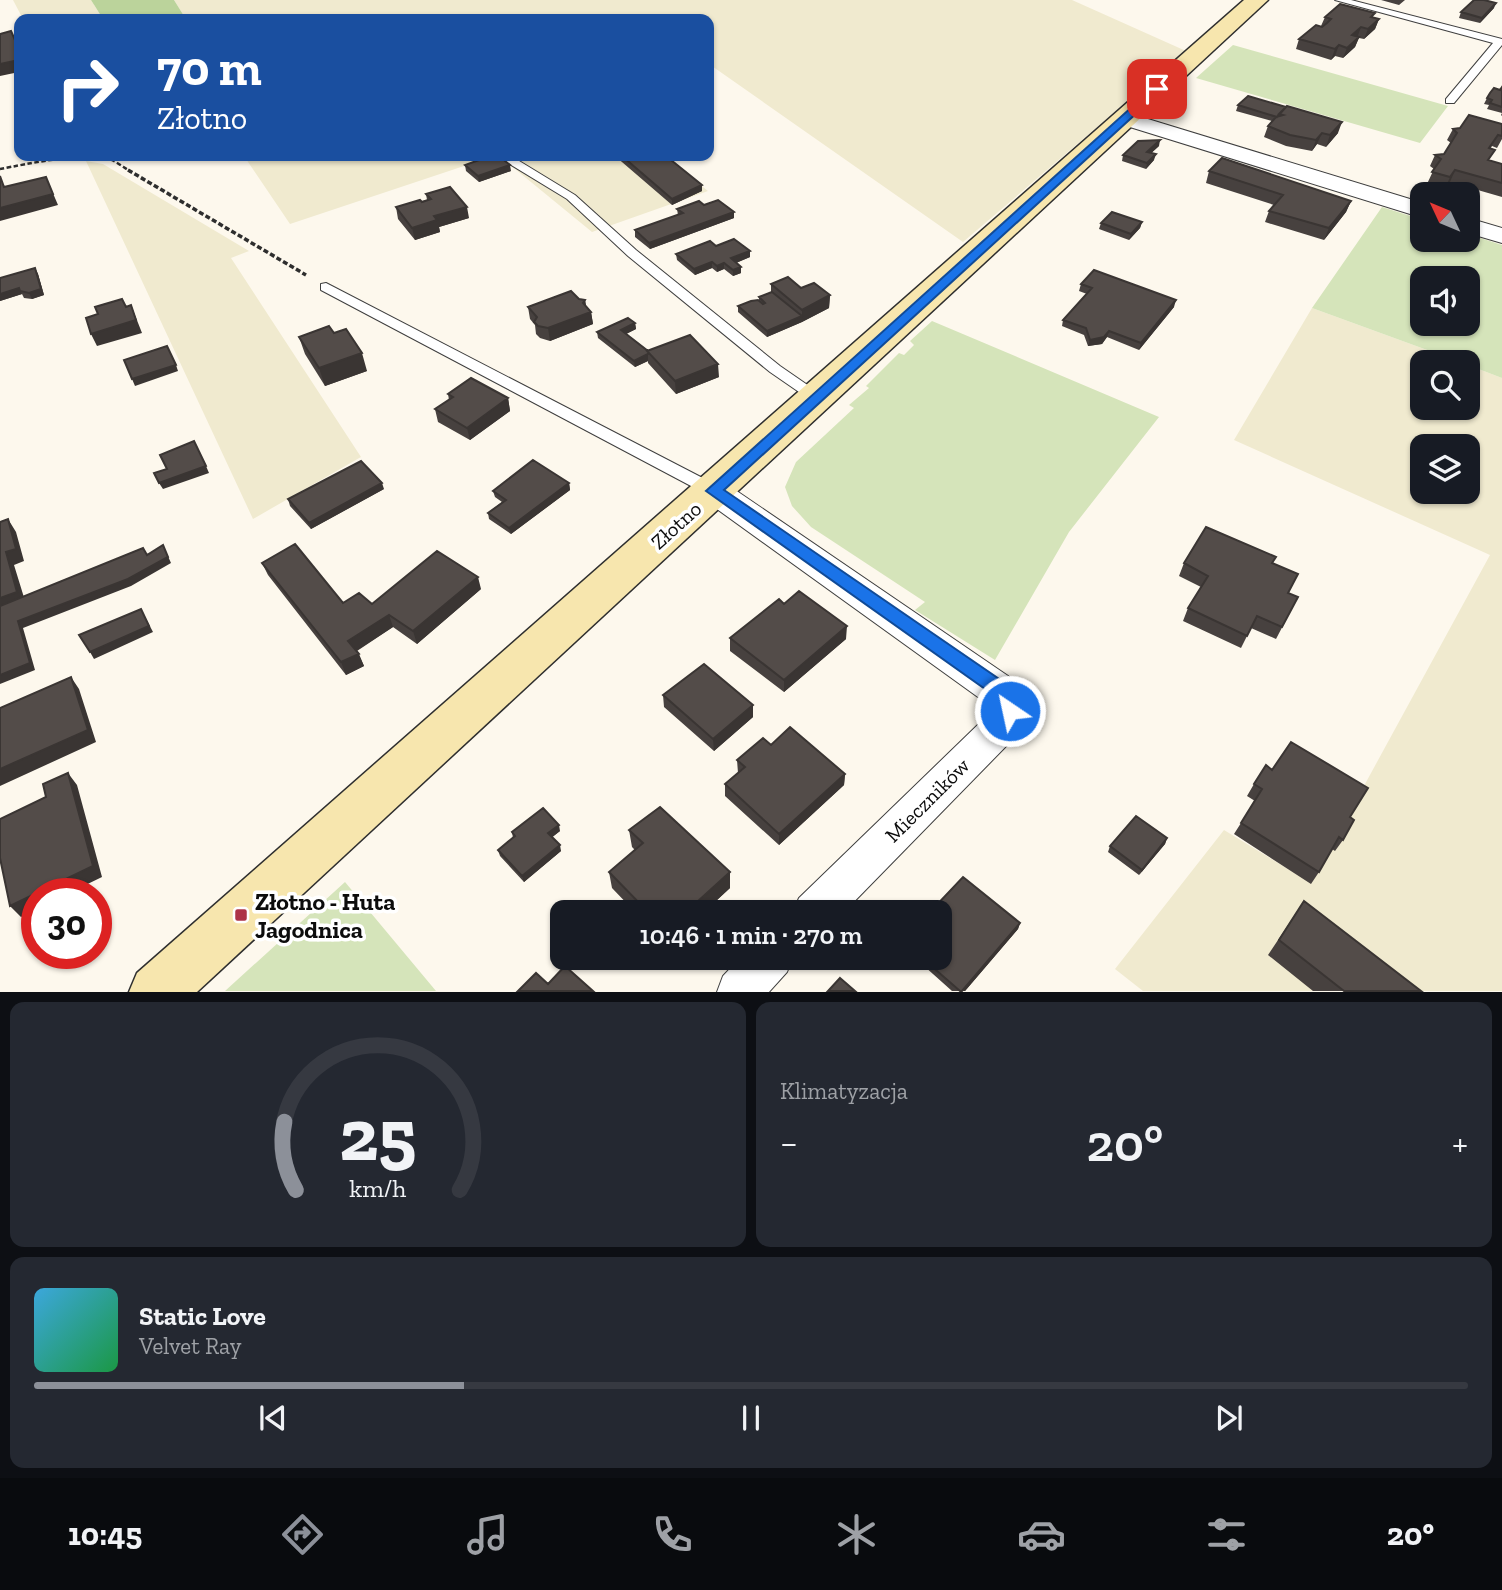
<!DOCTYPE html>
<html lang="pl">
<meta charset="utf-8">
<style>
body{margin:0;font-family:"Zilla Slab",serif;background:#242831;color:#f1f3f6;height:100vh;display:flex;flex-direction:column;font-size:26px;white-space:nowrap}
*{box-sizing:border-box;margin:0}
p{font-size:23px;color:#9ea1a6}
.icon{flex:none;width:38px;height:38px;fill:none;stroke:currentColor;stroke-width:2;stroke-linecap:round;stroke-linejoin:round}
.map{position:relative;height:992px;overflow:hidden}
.details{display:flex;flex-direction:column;gap:10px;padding:10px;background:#0d0f14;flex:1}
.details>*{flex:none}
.top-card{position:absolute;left:14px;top:14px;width:700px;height:147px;border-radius:14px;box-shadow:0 2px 5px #0004;background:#1a4fa0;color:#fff;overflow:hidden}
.needle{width:46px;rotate:314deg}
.controls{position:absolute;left:1410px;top:182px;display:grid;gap:14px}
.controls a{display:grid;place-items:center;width:70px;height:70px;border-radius:14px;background:#171b24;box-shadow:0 2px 5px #0004;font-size:35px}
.speed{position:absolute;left:21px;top:878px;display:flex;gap:14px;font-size:35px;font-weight:700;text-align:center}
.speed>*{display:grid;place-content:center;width:91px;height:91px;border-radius:50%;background:#171b24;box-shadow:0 2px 5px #0004;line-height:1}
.speed .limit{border:10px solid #d22;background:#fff;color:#111}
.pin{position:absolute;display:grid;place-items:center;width:60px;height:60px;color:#fff;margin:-30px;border-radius:14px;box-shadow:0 4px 10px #0006}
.me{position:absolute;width:77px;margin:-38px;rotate:326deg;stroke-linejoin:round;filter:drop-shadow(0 0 5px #0008)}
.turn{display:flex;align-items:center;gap:24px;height:147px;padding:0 28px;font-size:32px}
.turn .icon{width:91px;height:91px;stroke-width:2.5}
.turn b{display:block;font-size:49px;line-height:60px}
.big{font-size:52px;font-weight:600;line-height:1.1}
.details .card{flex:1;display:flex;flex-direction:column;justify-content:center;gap:10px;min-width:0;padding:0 24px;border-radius:14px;background:#242831}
.details .dial{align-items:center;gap:0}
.dial svg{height:182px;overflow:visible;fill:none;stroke:#363941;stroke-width:7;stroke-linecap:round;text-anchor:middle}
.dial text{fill:#f1f3f6;stroke:none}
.song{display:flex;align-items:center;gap:21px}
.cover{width:84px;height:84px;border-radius:10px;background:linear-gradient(135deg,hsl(200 70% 55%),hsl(140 70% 35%))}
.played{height:7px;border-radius:4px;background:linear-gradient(90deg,#8c9099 30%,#363941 30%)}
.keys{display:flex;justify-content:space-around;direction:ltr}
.heat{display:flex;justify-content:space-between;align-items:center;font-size:38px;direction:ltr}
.details .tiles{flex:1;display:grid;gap:10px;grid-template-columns:1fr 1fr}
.card:last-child{grid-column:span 2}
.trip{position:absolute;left:550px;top:900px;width:402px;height:70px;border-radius:14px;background:#171b24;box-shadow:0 2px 5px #0004;font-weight:600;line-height:70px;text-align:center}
.tab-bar{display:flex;height:112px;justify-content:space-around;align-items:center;background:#090b0e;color:#9ea1a6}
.tab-bar .icon{width:49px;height:49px}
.tab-bar .current{color:#8c9099}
.tab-bar b{font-size:32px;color:#f1f3f6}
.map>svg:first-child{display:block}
</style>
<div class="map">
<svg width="1502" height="992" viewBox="0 0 1502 992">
<rect width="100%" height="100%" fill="#fdf8ed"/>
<path fill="#f0eacf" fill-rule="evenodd" d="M13,0H91L103,19H23Z
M174,0H1072L1186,51L963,242L709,64V19H163L184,16Z
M244,156H468L476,162L290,224Z
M499,156H664L708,191L592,232Z
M86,161L103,164L249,251L231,258L361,457L253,519Z
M1312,308L1460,362H1423V408H1468V365L1502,378V991H1143L1115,969L1224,830L1311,883L1490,555L1234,440ZM1423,446H1468V492H1423Z"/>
<path fill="#d5e4ba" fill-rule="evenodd" d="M1233,45L1448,106L1420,143L1196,78Z
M1382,207L1423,220V240H1468V234L1502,245V378L1468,365V362H1460L1312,308ZM1423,278H1468V324H1423Z
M932,321L1159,417L1069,532L995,660L915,610L925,602L811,527L792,506L785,487L796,462L854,408L849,405L869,388L866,386L899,353L904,355L914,345L910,341Z
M345,882L436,991H224H225Z"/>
<path fill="#bbd39b" d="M91,0H174L184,16L163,19H103Z"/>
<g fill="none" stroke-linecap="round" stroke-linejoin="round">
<g stroke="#3f3f3f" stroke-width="2">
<path id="lane" d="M1335,0H1351L1502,39V45L1454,103H1446V99L1493,43Z
M503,156H511L575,195L636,250L780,366L822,395L824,398L822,401H812L770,372L628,256L567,199L503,160Z
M326,283L720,487L722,491L720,495H708L321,290V284Z"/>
</g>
<g stroke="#3f3f3f" stroke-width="2">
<path id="street" d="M1125,112L1423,203V218L1117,123L1114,118L1117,113Z
M1468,218L1502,228V243L1468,233Z
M714,480L725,483L1011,678C1027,697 1029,712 1018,734L844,912H793L799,898L989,714V705L703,499L698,491L703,483Z
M741,957H793L787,972L769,992H717L723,976Z"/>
</g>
<g stroke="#2e2e2e" stroke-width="3">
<path id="secondary" d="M1244,0H1268L197,992H129L137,973Z"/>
</g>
<path stroke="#2e2e2e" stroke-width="2.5" stroke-dasharray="4.5 2.5" stroke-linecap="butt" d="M0,169C27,164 86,151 112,160C118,163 125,168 131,172"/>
<path stroke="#2e2e2e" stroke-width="3.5" stroke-dasharray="5 2.5" stroke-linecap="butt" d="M128,170L306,275"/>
<use href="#lane" fill="#fff" fill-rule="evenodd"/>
<use href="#street" fill="#fff" fill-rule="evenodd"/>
<use href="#secondary" fill="#f7e6ae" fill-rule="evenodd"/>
</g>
<path fill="#47413f" d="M1381,0H1405L1399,5Z
M1494,8L1480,23L1459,18L1461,12Z
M1325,17H1373L1379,19L1375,29L1364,39L1359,38L1355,47L1343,58L1335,56L1331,60L1296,49L1299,39L1321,26Z
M1502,87V116L1501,115L1502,113L1487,109L1489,105L1484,104L1487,98Z
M1248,96L1338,133L1326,147L1317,144L1312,151L1286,146L1264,137L1268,126L1272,121L1236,111L1238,105Z
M1502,124V139L1497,148L1492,146L1490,149L1489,161L1502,164V197L1450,182L1445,189L1427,184L1434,169L1430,166L1435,155L1444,154L1451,143L1447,140L1453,129Z
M1159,146L1151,153L1154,160L1146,169L1122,161L1123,155Z
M475,156L511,171L479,182L466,171L465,165L476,161Z
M615,156H666L702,185V191L672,205Z
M1209,171L1351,201L1346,212L1324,240L1265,222L1269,211L1274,205L1206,183Z
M426,194L469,218L439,227L440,232L415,240L398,219L396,207L427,200Z
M677,209L734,218L650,249L635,237V230L678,215Z
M1142,222L1140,228L1129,240L1099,229L1101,223Z
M716,246L750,257L736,263L741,267V273L733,276L724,269L717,272L712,268L695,275L677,260L676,254Z
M35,268L38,274L44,295L32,299L24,298L22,294L0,301V278Z
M771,284L801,288L830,295L829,308L802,322L767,337L738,312V306L759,301V297L771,292Z
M1081,284L1174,307L1139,350L1107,337L1102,344L1088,346L1084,335L1062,326L1063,320L1087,294L1079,291Z
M579,299L585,300L586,306L591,312L593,324L550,341L540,338L536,334L535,325L530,319L528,307Z
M635,323L636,329L626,334L648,351L719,377L676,394L648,363V361L635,367L598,338L597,332Z
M334,333L367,371L325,386L305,354L299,337Z
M448,394L508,398L510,411L470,440L438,422L435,409L449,400Z
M569,483L570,490L511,534L489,519L488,513L502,502L495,497L493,491Z
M384,489L311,529L290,506L288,499Z
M262,563L343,603L372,604L481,589L417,644L393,627L357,651L364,666L346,675L268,575Z
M1184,563H1273L1288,593L1298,597L1276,639L1251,628L1241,648L1183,621L1188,608L1201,587L1179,576Z
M784,604L846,639L784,692L730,651V638Z
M663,695L753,705V717L714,751L664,707Z
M771,745L845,774L844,785L779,845L725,796V784L738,773L737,760Z
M1254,784L1350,817L1343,840L1335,851L1332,849L1319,872L1311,884L1234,834L1255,801L1247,796Z
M629,830L730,888L704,912H635L612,888L609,872L635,850L632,847Z
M560,831L552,837L561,851L524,882L500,856L498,850L513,838L512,832Z
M1167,838L1165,844L1139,875L1108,852L1110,846Z
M1304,901L1421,991H1313L1268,955Z
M1020,923L1018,929L965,991H952L914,957H940Z"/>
<path fill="#3a3533" d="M1496,3L1494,8L1480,23L1482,18Z
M1379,19L1375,29L1364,39L1368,29Z
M1361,27L1357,38L1352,35Z
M1359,37L1355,47L1343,58L1347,48Z
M1339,45L1335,56L1331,60L1335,49Z
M19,60V72L0,76V64Z
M1342,122L1338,133L1326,147L1330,135Z
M1322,133L1317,144L1312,151L1316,140Z
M1160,140L1159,146L1146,158L1147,152Z
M1156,154L1154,160L1146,169L1147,163Z
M510,165L511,171L479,182L478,176Z
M1455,170L1450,182L1445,189L1450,177Z
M46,177L58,205L0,221V208Z
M702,185V191L672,205V199Z
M1351,201L1346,212L1324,240L1329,228Z
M467,207L469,218L439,227L440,232L415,240L412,228L434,216Z
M734,212V218L650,249L649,243Z
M1142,222L1140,228L1129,240L1131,234Z
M750,251V257L731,265V258Z
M712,262V268L695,275L694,269Z
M724,263V269L717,272V266Z
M741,267V273L733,276V270Z
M35,268L38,274L44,295L32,299L29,293Z
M19,288L22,294L0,301V294Z
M830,295L829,308L802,322L767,337V331L802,316V310Z
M585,300L587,312H591L593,324L550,341L548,328L583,303Z
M1176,300L1174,307L1139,350L1141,343Z
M131,305L142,333L97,346L91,334Z
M635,323L636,329L622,336L621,330Z
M1109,331L1107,337L1102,344L1088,346L1090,340Z
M362,353L367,371L325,386L319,368Z
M648,354V361L635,367L634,361Z
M718,364L719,377L676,394L675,381Z
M176,365L178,371L135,386L132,379Z
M508,398L510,411L470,440L467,428Z
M206,466L209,473L163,489L159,483Z
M382,483L384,489L311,529L309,523Z
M569,483L570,490L511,534L509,528Z
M8,519L16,532L24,561L14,565L26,604L0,614V598L6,552Z
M163,545L171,563L131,586L23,628L35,670L0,684V675L18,621L128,579Z
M478,577L481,589L417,644L413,631Z
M141,609L153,632L94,659L90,652Z
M389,615L393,627L353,653L348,641Z
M847,626L846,639L784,692V680Z
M359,654L364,666L346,675L341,662Z
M71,677L79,689L96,742L0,786V769Z
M753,705V717L714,751L713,739Z
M68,773L77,785L102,877L67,894H37V909L21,917L10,906Z
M845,774L844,785L779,845V834Z
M559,825L560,831L550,839L548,833Z
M1167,838L1165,844L1139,875L1142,870Z
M560,845L561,851L524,882L522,876Z
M730,872V888L704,912H686Z
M1020,923L1018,929L965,991H962Z"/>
<path fill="#534c49" stroke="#3a3533" stroke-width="2" d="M1474,0H1484L1496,3L1482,18L1461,12Z
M1340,4L1375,13L1371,17L1379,19L1368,29L1361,27L1352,35L1359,37L1347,48L1339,45L1335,49L1299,39L1316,25L1322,27L1327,23L1331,19L1325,17Z
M11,31L19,49V60L0,64V34Z
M1502,87V107L1490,103L1492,100L1487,98L1490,93L1494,88L1500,90Z
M1248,96L1286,107L1277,117L1238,105Z
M1287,106L1342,122L1330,135L1322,133L1316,140L1290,135L1268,126L1276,117L1283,115L1279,114Z
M1469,115L1502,124V136L1498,135L1489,148L1495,150L1488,160L1502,164V183L1455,170L1450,177L1432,172L1441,159L1435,155L1444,154L1457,133L1453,129L1460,128Z
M1160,140L1147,152L1156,154L1147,163L1123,155L1138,141Z
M475,156H499L510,165L478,176L465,165L479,160Z
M622,156H666L702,185L672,199Z
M1222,158L1351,201L1329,228L1269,211L1283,195L1209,171Z
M0,176L4,187L46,177L53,194L0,208Z
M450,187L467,207L434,216L437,220L412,228L396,207L420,200L422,202L431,199L426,194Z
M718,200L734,212L649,243L635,230L683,213L677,209L699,201L704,205Z
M1112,212L1142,222L1131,234L1101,223Z
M734,239L750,251L731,258L741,267L733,270L724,263L717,266L712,262L694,269L676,254L710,241L716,246Z
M35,268L41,289L29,293L20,291L19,288L0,294V278Z
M1094,270L1176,300L1141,343L1109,331L1104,337L1090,340L1086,328L1063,320L1092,288L1081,284Z
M788,277L801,288L814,283L830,295L802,310L771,284Z
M571,291L579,299L585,300L583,303L591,312L548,328L538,326L534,322L537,317L528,307Z
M772,292L802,316L767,331L738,306L751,301L758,300L763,304L765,303L759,297Z
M122,299L126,307L131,305L136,320L91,334L86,318L98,314L95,307Z
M628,318L635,323L621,330L648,351V354L634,361L597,332Z
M329,326L334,333L346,329L362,353L319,368L299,337Z
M690,335L718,364L675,381L647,351Z
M167,346L176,365L132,379L124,360Z
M471,378L508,398L467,428L435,409L453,397L448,394Z
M194,441L206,466L159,483L154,473L167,469L160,455Z
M533,460L569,483L509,528L488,513L506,500L493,491Z
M361,461L382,483L309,523L288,499Z
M8,519L16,549L6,552L17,592L0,598V522Z
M1206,527L1276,557L1272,563L1298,574L1288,593L1298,597L1282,627L1257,616L1247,636L1188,608L1208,576L1184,563Z
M295,544L343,603L359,593L372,604L437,551L478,577L413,631L389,615L348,641L359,654L341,662L262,563Z
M163,545L168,557L128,579L18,621L30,663L0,675V606L143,548L147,555Z
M799,591L847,626L784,680L730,638L779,599L784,604Z
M141,609L149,626L90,652L79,635Z
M704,664L753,705L713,739L663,695Z
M71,677L88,730L0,769V708Z
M790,727L845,774L779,834L725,784L745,767L737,760L763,738L771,745Z
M1291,742L1368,788L1350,817L1354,820L1343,840L1339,837L1319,872L1241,823L1262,789L1254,784L1266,765L1272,770Z
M68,773L93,866L10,906L0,858V819L46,797L43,784Z
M660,807L730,872L686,912H648L609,872L643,843L629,830Z
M543,808L559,825L548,833L560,845L522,876L498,850L515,836L512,832Z
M1136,816L1167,838L1142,870L1110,846Z
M963,877L1020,923L962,991H960L921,957H940V912H930Z
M1304,901L1421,991H1344L1279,940Z
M565,966L593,991H518L536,973L548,984Z
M840,978L855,991H828Z"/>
<path fill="#1a73e8" stroke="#114b97" stroke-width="2" d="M1154,87L1163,89L724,490L1005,683L1014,693L1019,711L1017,717L1010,719L1003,717L999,702L992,694L706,491Z"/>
<rect fill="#ad3347" stroke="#fff" stroke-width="2.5" x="234" y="908" width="14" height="14" rx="3.5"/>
<g text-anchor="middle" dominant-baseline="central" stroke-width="7" stroke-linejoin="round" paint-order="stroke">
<g font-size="21" fill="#0c0c0c" stroke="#fff">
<text transform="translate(676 525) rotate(-42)">Złotno</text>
<text transform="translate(927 800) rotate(-45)">Mieczników</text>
</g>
<g font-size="24" font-weight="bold" fill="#0c0c0c" stroke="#fff" text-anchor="start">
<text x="255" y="901">Złotno - Huta<tspan x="255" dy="28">Jagodnica</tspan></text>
</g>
</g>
</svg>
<div class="controls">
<a><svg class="needle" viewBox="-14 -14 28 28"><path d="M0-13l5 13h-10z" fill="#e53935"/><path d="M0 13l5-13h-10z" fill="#9ea1a6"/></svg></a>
<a><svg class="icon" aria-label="sound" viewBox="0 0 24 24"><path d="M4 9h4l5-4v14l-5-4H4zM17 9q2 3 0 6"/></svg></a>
<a><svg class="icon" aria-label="search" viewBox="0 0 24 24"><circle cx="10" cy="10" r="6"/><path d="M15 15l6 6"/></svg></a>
<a><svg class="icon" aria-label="layers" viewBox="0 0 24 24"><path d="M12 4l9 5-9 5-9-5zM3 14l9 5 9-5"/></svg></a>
</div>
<div class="speed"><div class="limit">30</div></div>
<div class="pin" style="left:1157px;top:89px;background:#d93025"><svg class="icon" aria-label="arrive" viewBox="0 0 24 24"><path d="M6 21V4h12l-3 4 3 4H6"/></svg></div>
<svg class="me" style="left:1010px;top:711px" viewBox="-20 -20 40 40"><circle r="17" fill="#1a73e8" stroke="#fff" stroke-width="3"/><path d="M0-11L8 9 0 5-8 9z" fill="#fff"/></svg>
<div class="trip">10:46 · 1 min · 270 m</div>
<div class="top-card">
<div class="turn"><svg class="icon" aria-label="right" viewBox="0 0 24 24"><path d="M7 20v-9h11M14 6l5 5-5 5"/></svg><div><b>70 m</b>Złotno</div></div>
</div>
</div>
<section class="details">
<div class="tiles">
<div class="card dial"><svg viewBox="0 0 100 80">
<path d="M14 69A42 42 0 1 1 86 69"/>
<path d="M14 69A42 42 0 0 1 9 39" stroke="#8c9099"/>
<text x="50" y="56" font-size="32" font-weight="700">25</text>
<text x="50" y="72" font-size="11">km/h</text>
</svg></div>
<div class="card"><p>Klimatyzacja</p>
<div class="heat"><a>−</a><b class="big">20°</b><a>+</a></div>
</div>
<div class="card">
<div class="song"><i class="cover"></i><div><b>Static Love</b><p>Velvet Ray</p></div></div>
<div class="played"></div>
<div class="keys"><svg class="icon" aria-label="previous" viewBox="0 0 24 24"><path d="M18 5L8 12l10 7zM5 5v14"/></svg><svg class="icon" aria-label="pause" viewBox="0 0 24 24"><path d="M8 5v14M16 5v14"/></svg><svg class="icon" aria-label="next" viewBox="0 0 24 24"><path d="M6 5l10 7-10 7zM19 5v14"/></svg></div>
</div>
</div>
</section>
<nav class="tab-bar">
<b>10:45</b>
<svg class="icon current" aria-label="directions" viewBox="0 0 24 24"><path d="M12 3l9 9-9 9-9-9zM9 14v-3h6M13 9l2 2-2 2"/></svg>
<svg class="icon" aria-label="music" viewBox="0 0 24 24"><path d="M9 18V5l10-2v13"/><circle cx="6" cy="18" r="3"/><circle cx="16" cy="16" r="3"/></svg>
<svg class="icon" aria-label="phone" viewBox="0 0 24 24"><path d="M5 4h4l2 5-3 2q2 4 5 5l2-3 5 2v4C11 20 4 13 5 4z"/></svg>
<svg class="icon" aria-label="climate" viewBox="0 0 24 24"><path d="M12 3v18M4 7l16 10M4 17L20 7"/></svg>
<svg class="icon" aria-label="car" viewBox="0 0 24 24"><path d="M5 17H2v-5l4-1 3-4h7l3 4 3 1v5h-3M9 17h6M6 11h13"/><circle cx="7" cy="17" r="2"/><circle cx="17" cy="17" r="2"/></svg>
<svg class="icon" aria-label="filters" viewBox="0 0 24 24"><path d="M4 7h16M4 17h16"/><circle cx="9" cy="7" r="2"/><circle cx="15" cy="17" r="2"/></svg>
<b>20°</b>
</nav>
